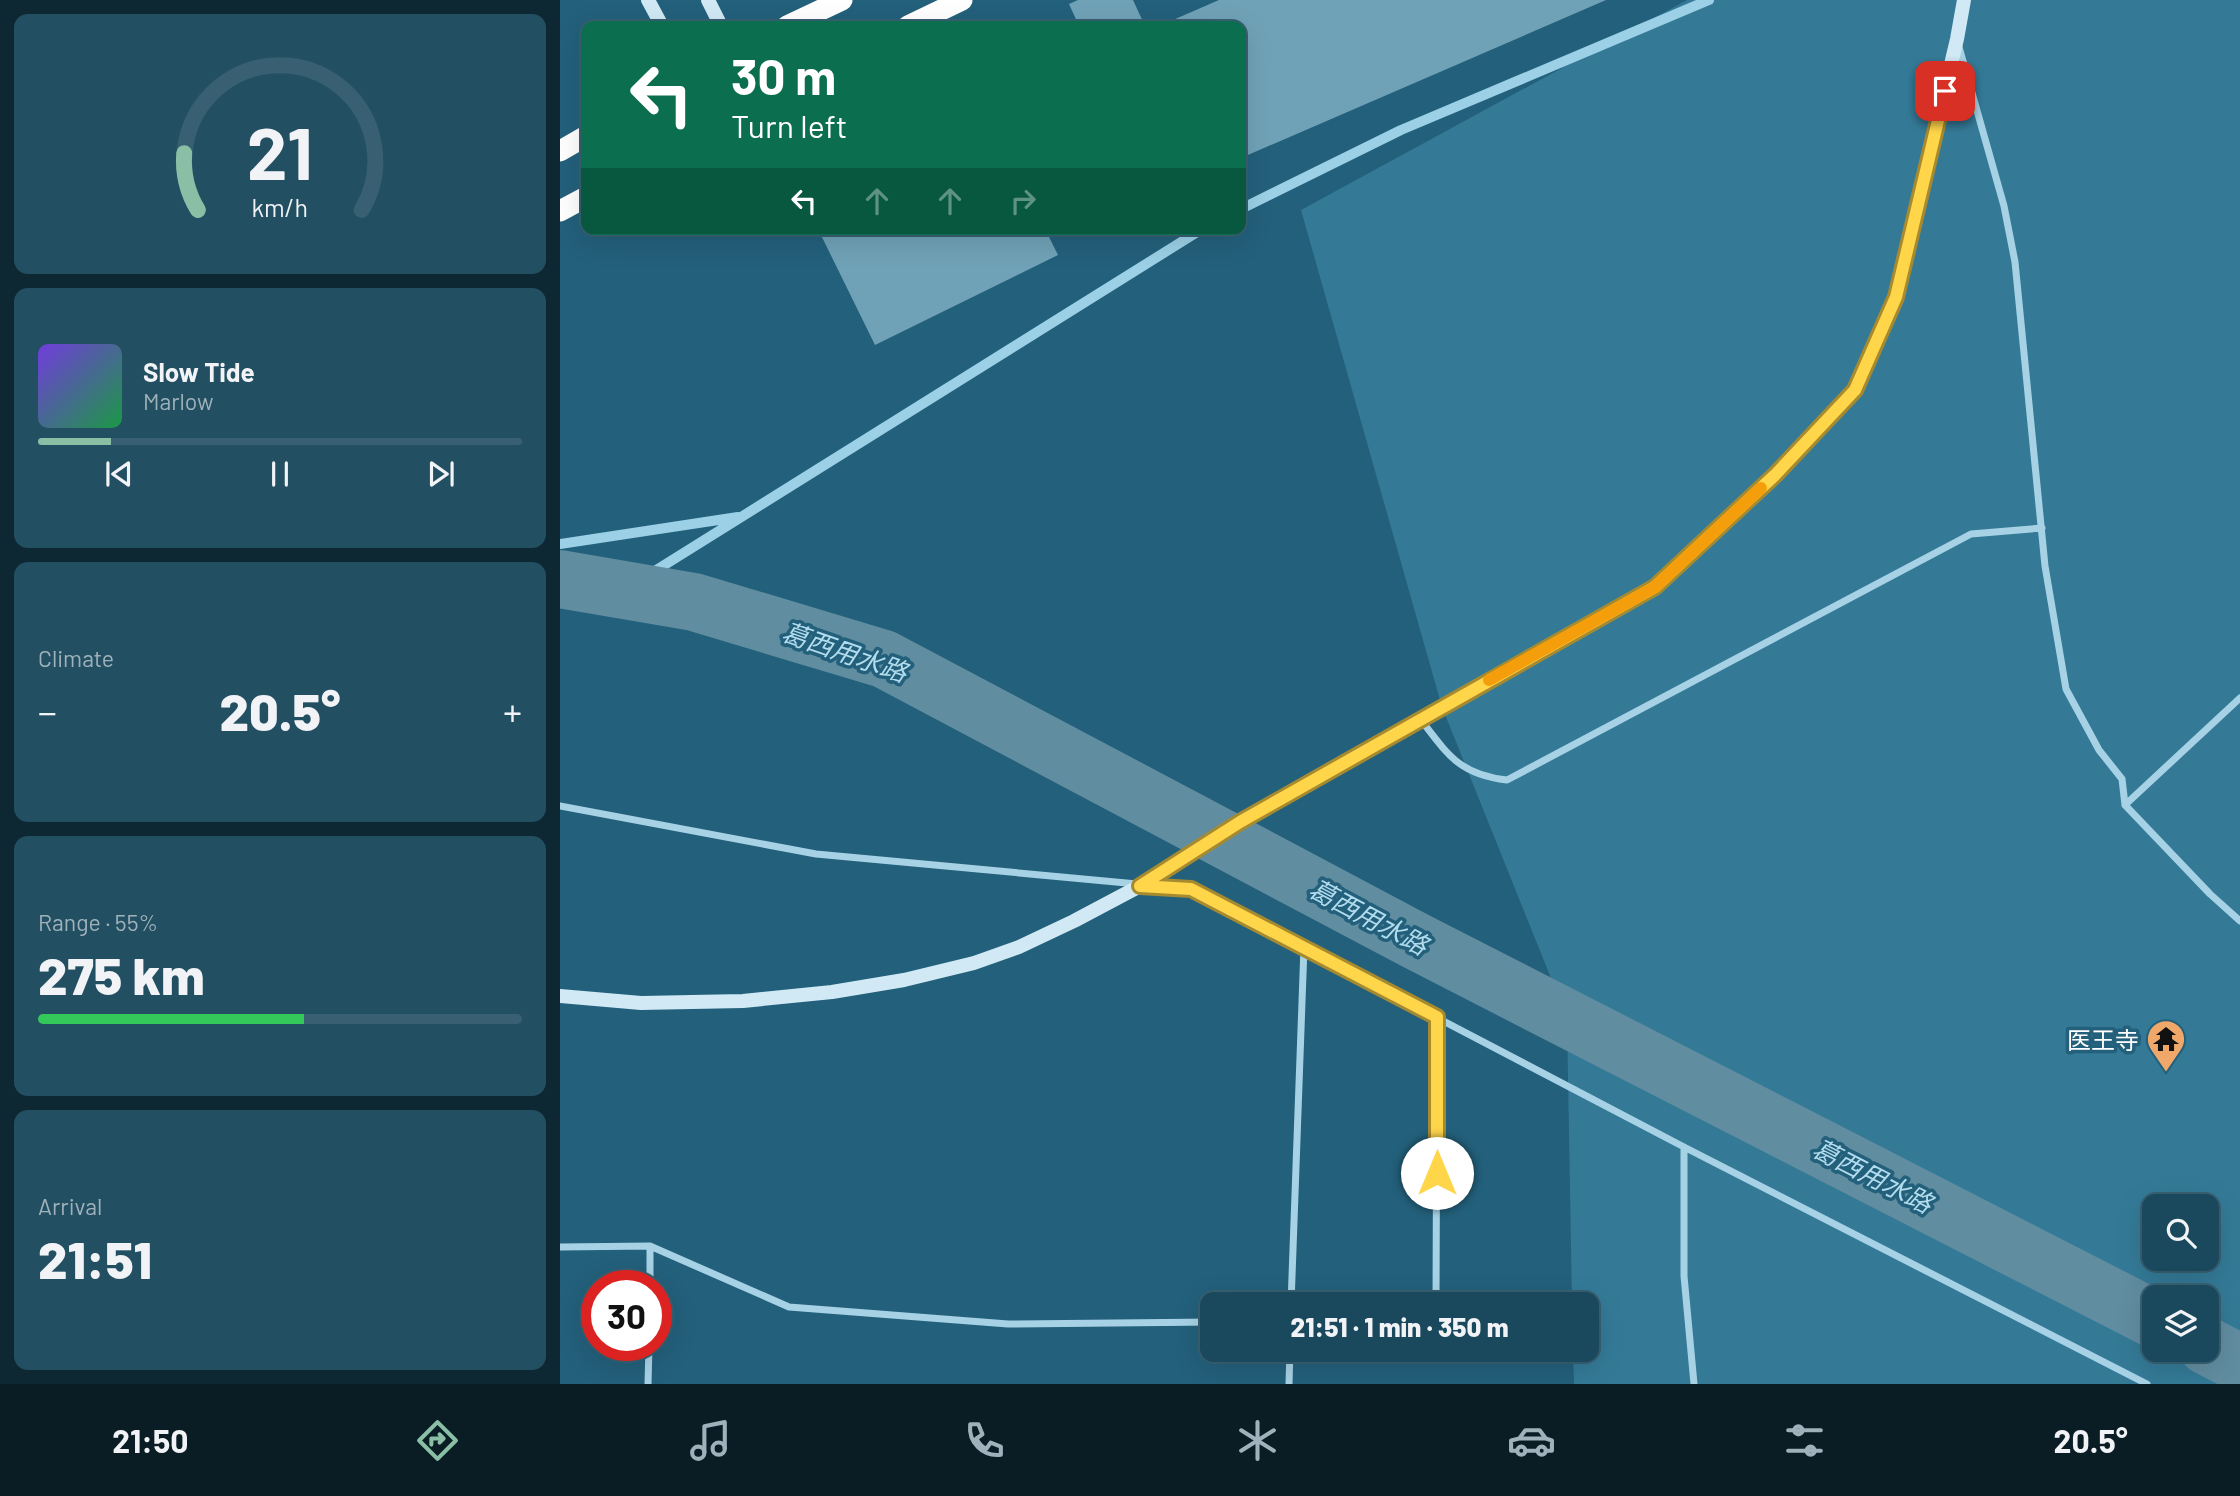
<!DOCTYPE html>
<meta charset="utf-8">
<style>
body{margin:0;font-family:Barlow,"Noto Sans JP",sans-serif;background:#234f62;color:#f1f3f6;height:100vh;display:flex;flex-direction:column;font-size:26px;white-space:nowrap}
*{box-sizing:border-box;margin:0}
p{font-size:23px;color:#9fb2bb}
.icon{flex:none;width:38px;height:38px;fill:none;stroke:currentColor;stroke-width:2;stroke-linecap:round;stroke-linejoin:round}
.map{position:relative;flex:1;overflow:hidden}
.details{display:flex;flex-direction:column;gap:14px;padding:14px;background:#0e2833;width:560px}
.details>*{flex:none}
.banner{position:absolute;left:21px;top:21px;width:665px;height:214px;border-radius:14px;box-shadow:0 7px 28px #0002,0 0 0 2px #386072;background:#0b6e4f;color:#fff;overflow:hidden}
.tools{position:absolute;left:1582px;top:1194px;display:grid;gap:14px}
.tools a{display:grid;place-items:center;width:77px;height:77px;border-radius:14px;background:#1a485c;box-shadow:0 7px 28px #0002,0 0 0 2px #386072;font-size:35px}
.speed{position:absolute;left:21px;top:1270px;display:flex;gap:14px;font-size:35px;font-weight:700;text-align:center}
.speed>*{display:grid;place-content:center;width:91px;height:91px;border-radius:50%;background:#1a485c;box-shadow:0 7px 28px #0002,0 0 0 2px #386072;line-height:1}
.speed .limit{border:10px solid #d22;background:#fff;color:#111}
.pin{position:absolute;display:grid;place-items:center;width:60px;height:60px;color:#fff;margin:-30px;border-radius:14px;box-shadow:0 4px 10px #0006}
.me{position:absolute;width:77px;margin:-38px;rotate:0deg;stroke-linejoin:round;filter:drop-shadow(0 0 5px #0008)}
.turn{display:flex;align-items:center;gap:24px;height:147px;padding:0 35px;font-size:32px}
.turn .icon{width:91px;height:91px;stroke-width:2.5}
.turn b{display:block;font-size:49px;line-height:60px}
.lanes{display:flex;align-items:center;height:66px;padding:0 35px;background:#0003;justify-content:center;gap:35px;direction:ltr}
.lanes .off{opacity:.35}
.big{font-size:52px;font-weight:800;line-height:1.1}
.details .widget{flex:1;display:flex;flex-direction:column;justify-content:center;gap:10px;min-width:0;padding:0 24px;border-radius:14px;background:#234f62}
.details .dial{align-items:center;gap:0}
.dial svg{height:182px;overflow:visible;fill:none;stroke:#386072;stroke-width:7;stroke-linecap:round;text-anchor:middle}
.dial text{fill:#f1f3f6;stroke:none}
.song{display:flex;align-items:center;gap:21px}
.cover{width:84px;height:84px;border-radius:10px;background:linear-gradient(135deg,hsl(260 70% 55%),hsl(140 70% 35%))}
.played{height:7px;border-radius:4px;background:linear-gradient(90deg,#8abfa5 15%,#386072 15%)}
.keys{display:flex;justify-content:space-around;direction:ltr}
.heat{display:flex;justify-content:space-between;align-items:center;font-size:38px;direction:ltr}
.charge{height:10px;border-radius:5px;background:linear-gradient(90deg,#34c759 55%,#386072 0)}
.trip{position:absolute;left:640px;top:1292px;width:399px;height:70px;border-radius:14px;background:#1a485c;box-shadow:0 7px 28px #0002,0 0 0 2px #386072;font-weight:800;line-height:70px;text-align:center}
.tab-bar{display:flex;height:112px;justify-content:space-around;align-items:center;background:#0a1d25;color:#9fb2bb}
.tab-bar .icon{width:49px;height:49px}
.tab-bar .selected{color:#8abfa5}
.tab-bar b{font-size:32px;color:#f1f3f6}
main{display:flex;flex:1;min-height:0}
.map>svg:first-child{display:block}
</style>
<main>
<section class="details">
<div class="widget dial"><svg viewBox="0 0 100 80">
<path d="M14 69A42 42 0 1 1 86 69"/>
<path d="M14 69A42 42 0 0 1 8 44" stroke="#8abfa5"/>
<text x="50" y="56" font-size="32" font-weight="700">21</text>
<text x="50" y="72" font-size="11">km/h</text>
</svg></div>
<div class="widget">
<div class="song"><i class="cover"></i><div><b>Slow Tide</b><p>Marlow</p></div></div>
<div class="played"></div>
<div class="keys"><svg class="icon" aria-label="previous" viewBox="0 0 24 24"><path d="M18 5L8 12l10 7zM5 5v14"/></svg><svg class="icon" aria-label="pause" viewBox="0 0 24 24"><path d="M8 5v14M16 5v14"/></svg><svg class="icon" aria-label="next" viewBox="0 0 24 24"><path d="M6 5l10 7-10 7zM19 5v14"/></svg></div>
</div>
<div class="widget"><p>Climate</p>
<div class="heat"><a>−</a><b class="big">20.5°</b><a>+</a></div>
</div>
<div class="widget"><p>Range · 55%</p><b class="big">275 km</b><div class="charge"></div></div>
<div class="widget"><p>Arrival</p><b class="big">21:51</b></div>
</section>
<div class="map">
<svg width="1680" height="1384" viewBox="0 0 1680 1384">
<rect width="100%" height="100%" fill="#23607b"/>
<path fill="#347a97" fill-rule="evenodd" d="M1127,0H1680V1384H1014L1013,1349H1027V1304H1012L1007,1018L882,707L741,210ZM1594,1206H1647V1258H1594ZM1594,1297H1647V1349H1594Z"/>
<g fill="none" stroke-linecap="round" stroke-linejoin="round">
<path stroke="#9bd0e6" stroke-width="10" d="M681,209L841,130L1149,0
M0,544L178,517
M66,589L642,229"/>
<path stroke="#618da0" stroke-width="58" d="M0,579L134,602L324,659L856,941L1594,1319
M1647,1346L1680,1363"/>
</g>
<path fill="#70a2b7" d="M518,0H573L585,26H519L509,4Z
M659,0H1046L681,158V26H599Z
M258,229H485L498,255L315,345Z"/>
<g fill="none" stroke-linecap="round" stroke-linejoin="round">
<path stroke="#a7d2e5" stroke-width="7" d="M1399,47L1444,206L1455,262L1485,566L1506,689L1539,750L1562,779L1565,805L1650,894L1680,921
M861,720C888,755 900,775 947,780L1411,534L1482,528
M1565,805L1680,698
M0,806L256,854L631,889L1124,1147L1587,1384
M1124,1147V1276L1134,1384
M0,1247L90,1246L229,1307L448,1324L653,1322
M90,1286V1246
M731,1304L744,947
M876,1304L877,1017
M88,1384L89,1346
M729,1384L730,1349"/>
<path stroke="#d0e9f5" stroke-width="14" d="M88,0L102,26
M148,0L161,26
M0,996L81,1003L183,1001L272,992L344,980L414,963L459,947L514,921L580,886L680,822L1095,587L1215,475L1295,390L1336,297L1397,39L1404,0"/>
<path stroke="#fff" stroke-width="21" d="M227,26L282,0
M348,26L402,0
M0,151L26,136
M0,211L26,197"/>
</g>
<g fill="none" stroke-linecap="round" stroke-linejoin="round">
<g stroke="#a68a30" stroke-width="18">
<path id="route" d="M877,1173V1017L631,889L580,886L680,822L1095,587L1215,475L1295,390L1336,297L1385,91"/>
</g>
<use href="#route" stroke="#ffd54a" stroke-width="12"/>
<path stroke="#f59e0b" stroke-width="12" d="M929,680L1095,587L1201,488"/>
</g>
<defs>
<g id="temple-pin" transform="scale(2.0125)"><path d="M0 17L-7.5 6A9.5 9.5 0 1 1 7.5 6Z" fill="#f0a86a" stroke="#23607b"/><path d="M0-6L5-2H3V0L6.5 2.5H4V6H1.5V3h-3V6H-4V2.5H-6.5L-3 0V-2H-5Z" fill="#111"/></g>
</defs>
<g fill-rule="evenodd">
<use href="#temple-pin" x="1606" y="1039"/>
</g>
<g text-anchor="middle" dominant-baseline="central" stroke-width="7" stroke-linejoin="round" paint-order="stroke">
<g font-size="24" fill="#fff" stroke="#23607b" text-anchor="end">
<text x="1579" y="1039">医王寺</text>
</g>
<g font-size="26" font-style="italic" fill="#b2dced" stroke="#23607b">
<text transform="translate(285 651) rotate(19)">葛西用水路</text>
<text transform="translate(809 916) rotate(28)">葛西用水路</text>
<text transform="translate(1313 1175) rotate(27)">葛西用水路</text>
</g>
</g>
</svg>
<div class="tools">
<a><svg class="icon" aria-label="search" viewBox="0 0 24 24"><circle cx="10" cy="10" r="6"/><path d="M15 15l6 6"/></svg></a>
<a><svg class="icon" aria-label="layers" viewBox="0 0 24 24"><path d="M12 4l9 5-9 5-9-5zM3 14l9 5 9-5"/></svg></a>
</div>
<div class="speed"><div class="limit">30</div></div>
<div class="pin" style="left:1385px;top:91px;background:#d93025"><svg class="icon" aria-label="arrive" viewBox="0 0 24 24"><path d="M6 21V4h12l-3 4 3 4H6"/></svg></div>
<svg class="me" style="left:877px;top:1173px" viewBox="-20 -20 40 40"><circle r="19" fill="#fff"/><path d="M0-13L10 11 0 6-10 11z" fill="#ffd54a"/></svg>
<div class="trip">21:51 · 1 min · 350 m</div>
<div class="banner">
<div class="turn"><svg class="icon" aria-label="left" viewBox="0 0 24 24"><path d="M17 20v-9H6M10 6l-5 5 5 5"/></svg><div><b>30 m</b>Turn left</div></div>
<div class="lanes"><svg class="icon" aria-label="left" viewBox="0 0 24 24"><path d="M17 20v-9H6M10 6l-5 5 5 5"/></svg><svg class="icon off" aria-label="ahead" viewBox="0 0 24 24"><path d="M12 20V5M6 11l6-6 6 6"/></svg><svg class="icon off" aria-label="ahead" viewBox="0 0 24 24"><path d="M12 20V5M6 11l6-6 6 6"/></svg><svg class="icon off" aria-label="right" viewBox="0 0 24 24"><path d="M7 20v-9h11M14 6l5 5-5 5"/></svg></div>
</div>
</div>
</main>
<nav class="tab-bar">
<b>21:50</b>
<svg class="icon selected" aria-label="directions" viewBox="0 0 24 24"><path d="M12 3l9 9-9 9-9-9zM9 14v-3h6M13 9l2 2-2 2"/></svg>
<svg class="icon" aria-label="music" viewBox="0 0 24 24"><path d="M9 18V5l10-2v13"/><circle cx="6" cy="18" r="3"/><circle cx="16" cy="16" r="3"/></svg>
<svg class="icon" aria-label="phone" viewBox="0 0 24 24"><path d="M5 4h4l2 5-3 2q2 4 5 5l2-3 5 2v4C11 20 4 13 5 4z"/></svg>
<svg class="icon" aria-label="climate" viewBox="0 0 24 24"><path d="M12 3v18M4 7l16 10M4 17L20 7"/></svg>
<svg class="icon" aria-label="car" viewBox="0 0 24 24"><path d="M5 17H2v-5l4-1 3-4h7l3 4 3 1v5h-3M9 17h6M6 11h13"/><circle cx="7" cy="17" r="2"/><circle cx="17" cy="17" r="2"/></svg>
<svg class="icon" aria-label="filters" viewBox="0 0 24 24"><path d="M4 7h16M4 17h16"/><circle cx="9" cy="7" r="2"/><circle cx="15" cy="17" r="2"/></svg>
<b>20.5°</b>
</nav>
